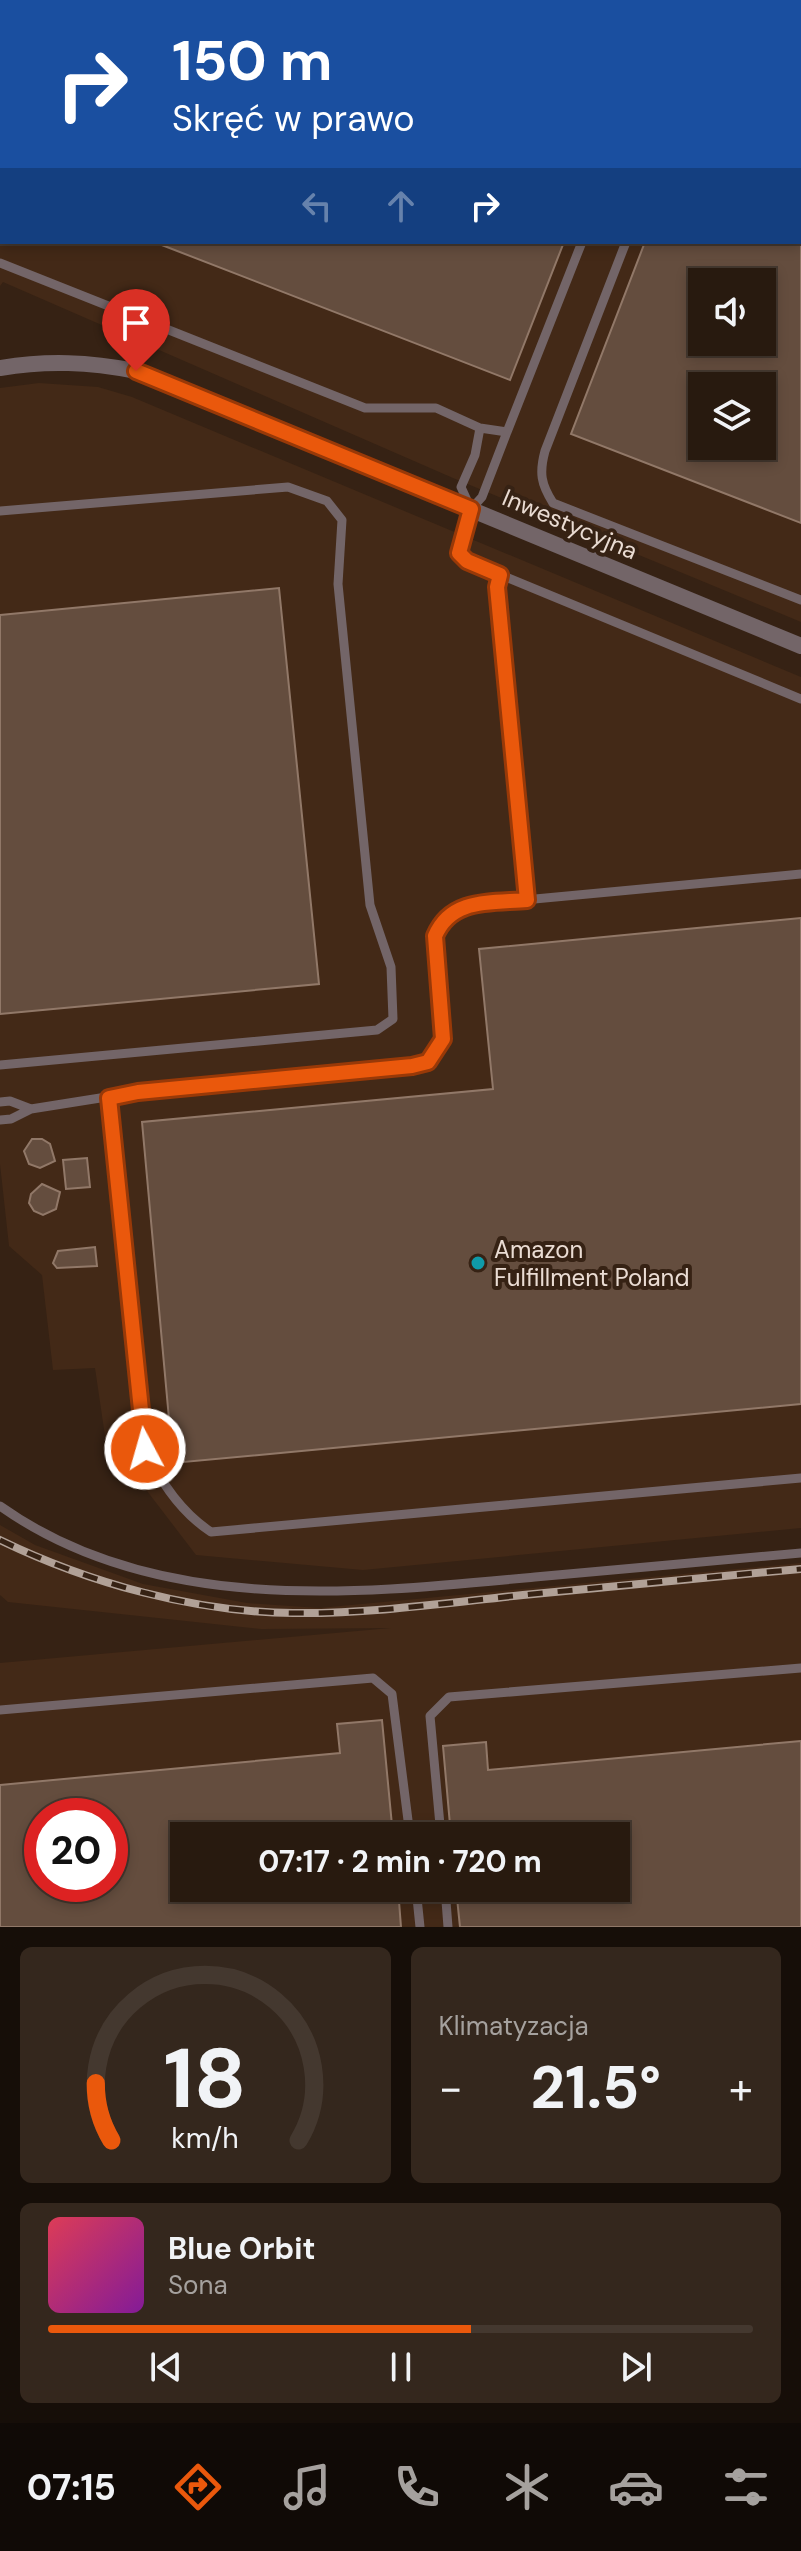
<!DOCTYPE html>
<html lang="pl">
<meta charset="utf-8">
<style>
body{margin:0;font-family:"DM Sans",sans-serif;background:#34271d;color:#f1f3f6;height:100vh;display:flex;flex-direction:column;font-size:30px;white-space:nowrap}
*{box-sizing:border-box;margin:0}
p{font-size:26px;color:#a5a19e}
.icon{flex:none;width:44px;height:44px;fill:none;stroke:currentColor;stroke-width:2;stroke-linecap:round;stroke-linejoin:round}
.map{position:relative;height:1927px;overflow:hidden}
.sheet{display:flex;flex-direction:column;gap:20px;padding:20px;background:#160e08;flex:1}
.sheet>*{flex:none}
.hud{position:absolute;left:0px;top:0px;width:802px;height:244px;box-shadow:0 4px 12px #0003,0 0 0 2px #44382f;background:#1a4fa0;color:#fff;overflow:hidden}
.controls{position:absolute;left:688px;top:268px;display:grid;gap:16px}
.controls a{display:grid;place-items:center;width:88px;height:88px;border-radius:0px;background:#281a0f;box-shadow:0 4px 12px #0003,0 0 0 2px #44382f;font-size:40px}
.speed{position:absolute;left:24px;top:1798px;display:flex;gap:16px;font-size:40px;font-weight:700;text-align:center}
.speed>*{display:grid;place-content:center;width:104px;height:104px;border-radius:50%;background:#281a0f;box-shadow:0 4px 12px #0003,0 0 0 2px #44382f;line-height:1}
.speed .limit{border:12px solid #d22;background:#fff;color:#111}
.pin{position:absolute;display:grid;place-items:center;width:68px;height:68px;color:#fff;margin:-82px -34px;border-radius:50% 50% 50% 0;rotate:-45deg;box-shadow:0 0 8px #0007}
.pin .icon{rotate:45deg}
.me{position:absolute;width:88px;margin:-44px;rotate:354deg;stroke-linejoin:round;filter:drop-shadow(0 0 6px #0008)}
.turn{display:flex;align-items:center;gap:28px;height:168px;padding:0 40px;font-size:36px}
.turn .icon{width:104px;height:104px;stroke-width:2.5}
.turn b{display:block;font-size:56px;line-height:68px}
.lanes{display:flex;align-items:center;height:76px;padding:0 40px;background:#0003;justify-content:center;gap:40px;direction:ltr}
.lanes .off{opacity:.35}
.big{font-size:60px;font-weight:700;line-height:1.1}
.sheet .tile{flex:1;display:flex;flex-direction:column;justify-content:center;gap:12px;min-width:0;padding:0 28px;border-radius:12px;background:#34271d}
.sheet .dial{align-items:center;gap:0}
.dial svg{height:208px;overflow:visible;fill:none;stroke:#44382f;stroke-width:7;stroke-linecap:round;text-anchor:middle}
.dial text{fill:#f1f3f6;stroke:none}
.song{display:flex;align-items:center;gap:24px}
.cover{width:96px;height:96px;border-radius:12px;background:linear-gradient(135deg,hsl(350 70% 55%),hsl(290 70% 35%))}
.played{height:8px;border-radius:4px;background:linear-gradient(90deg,#ea580c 60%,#44382f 60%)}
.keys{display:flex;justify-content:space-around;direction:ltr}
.heat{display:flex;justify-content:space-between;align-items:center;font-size:44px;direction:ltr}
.sheet .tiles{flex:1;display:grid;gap:20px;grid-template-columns:1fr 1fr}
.tile:last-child{grid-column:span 2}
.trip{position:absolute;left:170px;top:1822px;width:460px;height:80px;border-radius:0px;background:#281a0f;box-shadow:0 4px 12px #0003,0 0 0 2px #44382f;font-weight:700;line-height:80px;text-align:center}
.menu{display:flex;height:128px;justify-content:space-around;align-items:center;background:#100a06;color:#a5a19e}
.menu .icon{width:56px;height:56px}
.menu .on{color:#ea580c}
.menu b{font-size:36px;color:#f1f3f6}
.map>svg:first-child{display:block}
</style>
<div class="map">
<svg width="801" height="1927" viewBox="0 0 801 1927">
<rect width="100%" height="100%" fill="#362214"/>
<path fill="#432917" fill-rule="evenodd" d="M0,0L602,2H2V242H800L801,66V622L453,478L3,282L0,286ZM702,282H762V342H702ZM702,386H762V446H702Z
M39,383L98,387L132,397L801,677V1528L363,1570L196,1555L105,1436L95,1368L53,1370L42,1275L9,1246L0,1164V388Z
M0,1525L35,1545L143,1584L247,1603L319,1608L801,1563V1927H0V1663L391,1628L261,1629L8,1602L0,1595ZM42,1816H110V1884H42ZM184,1836H616V1888H184Z"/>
<path fill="#644d3e" stroke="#917868" stroke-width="2" fill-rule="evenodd" d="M154,242H564L510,380Z
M645,242H801V523L571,434ZM702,282H762V342H702ZM702,386H762V446H702Z
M279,588L319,984L0,1014V615Z
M801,918V1404L173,1463L142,1122L493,1089L479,949Z
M32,1139H42L50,1144L55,1161L40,1168L29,1164L24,1151Z
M87,1158L90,1187L66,1189L63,1160Z
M42,1184L60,1192L56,1209L43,1215L34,1211L29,1203L31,1194Z
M95,1247L97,1266L57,1268L53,1263L58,1251Z
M382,1720L393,1836H184V1888H398L401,1927H0V1785L340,1753L337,1724ZM42,1816H110V1884H42Z
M801,1741V1927H460L456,1888H616V1836H451L443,1746L486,1742L488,1770Z"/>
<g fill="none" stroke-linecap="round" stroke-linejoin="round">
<path stroke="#736568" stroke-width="9" d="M520,0L525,2
M800,109L801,110
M626,242L545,451C539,473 541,484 553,503L801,600
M0,263L365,408H436L480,428L507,432L582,242
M507,432L482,497L471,509L459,553L467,561L801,699
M471,509L461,487L475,455L480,428
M0,511L288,487L327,501L342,520L338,584L370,905L391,967L393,1019L377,1030L0,1065
M500,575L497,587L527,900
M109,1098L145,1449C160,1481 182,1513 211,1532L801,1478
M0,1102L10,1101L31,1109
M0,1120L11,1119L31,1109L138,1092L412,1066L428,1062L443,1039L435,936L441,922L459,906L801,874
M0,1506C155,1616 358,1594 535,1577C624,1569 712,1561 801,1553
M0,1710L373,1678L392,1694L410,1836
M441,1836L430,1716L449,1697L801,1668
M416,1888L420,1927
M445,1888L448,1927"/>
<path stroke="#736568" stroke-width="16" d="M0,368C48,360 89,362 136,371L801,646"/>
<g stroke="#b1a197" stroke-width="8">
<path id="rail" d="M0,1540C89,1583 193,1612 293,1613C369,1614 446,1603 523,1595C615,1586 708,1577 801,1569"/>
</g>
<use href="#rail" stroke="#362214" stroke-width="5" stroke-dasharray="15" stroke-linecap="butt"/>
</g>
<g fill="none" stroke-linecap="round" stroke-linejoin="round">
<g stroke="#983908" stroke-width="20">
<path id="route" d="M136,371L471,509L459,553L467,561L500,575L497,587L527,900C490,903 451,898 435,936L443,1039L428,1062L412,1066L138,1092L109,1098L145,1449"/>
</g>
<use href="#route" stroke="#ea580c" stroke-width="14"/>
</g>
<circle fill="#0f9aa8" stroke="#362214" stroke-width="3" cx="478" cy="1263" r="8"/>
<g text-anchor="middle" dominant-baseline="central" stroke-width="8" stroke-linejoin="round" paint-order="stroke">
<g font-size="24" fill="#eadcd3" stroke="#362214">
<text transform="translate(570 524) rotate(23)">Inwestycyjna</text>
</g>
<g font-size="24" fill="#eadcd3" stroke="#362214" text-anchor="start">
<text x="494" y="1249">Amazon<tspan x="494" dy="28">Fulfillment Poland</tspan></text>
</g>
</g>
</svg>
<div class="controls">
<a><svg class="icon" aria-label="sound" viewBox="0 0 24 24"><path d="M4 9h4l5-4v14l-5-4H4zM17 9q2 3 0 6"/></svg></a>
<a><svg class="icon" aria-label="layers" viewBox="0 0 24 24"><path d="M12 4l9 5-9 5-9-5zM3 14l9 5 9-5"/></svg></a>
</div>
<div class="speed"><div class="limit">20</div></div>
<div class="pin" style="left:136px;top:371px;background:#d93025"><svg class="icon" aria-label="arrive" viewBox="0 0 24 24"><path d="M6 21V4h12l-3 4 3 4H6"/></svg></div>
<svg class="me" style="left:145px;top:1449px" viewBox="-20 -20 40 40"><circle r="17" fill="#ea580c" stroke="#fff" stroke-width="3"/><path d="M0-11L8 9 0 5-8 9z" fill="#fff"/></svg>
<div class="trip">07:17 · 2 min · 720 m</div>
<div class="hud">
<div class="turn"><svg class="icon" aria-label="right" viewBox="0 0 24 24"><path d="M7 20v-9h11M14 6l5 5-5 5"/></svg><div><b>150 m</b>Skręć w prawo</div></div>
<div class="lanes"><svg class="icon off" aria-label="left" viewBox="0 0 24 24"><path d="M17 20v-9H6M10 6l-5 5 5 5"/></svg><svg class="icon off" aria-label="ahead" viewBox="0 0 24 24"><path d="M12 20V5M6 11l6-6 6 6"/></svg><svg class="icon" aria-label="right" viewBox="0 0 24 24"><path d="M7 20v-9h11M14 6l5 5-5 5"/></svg></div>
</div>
</div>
<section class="sheet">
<div class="tiles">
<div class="tile dial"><svg viewBox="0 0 100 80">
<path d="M14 69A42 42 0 1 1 86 69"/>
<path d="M14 69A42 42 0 0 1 8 47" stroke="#ea580c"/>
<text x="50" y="56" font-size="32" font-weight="700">18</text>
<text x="50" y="72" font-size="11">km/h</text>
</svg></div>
<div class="tile"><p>Klimatyzacja</p>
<div class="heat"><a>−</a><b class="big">21.5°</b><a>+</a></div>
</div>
<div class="tile">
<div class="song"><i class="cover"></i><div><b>Blue Orbit</b><p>Sona</p></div></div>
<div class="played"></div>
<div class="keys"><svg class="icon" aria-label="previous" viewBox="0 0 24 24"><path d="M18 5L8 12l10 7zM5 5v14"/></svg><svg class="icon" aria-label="pause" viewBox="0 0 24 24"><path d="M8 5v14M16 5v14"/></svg><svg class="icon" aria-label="next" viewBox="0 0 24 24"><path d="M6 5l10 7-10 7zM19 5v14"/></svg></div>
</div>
</div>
</section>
<nav class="menu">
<b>07:15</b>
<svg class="icon on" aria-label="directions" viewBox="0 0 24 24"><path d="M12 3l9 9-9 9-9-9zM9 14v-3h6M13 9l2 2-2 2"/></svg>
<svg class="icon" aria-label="music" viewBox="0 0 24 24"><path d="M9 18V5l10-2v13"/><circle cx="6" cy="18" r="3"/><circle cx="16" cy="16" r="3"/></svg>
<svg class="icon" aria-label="phone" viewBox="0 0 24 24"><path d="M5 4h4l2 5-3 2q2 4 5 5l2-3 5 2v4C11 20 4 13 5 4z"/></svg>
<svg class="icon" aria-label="climate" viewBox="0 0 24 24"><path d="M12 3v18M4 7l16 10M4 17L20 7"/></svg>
<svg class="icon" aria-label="car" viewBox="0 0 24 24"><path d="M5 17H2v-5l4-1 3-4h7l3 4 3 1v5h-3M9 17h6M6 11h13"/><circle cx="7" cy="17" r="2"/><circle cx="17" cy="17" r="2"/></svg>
<svg class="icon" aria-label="filters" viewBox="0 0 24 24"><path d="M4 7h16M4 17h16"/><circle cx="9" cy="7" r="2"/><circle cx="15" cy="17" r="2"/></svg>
</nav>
